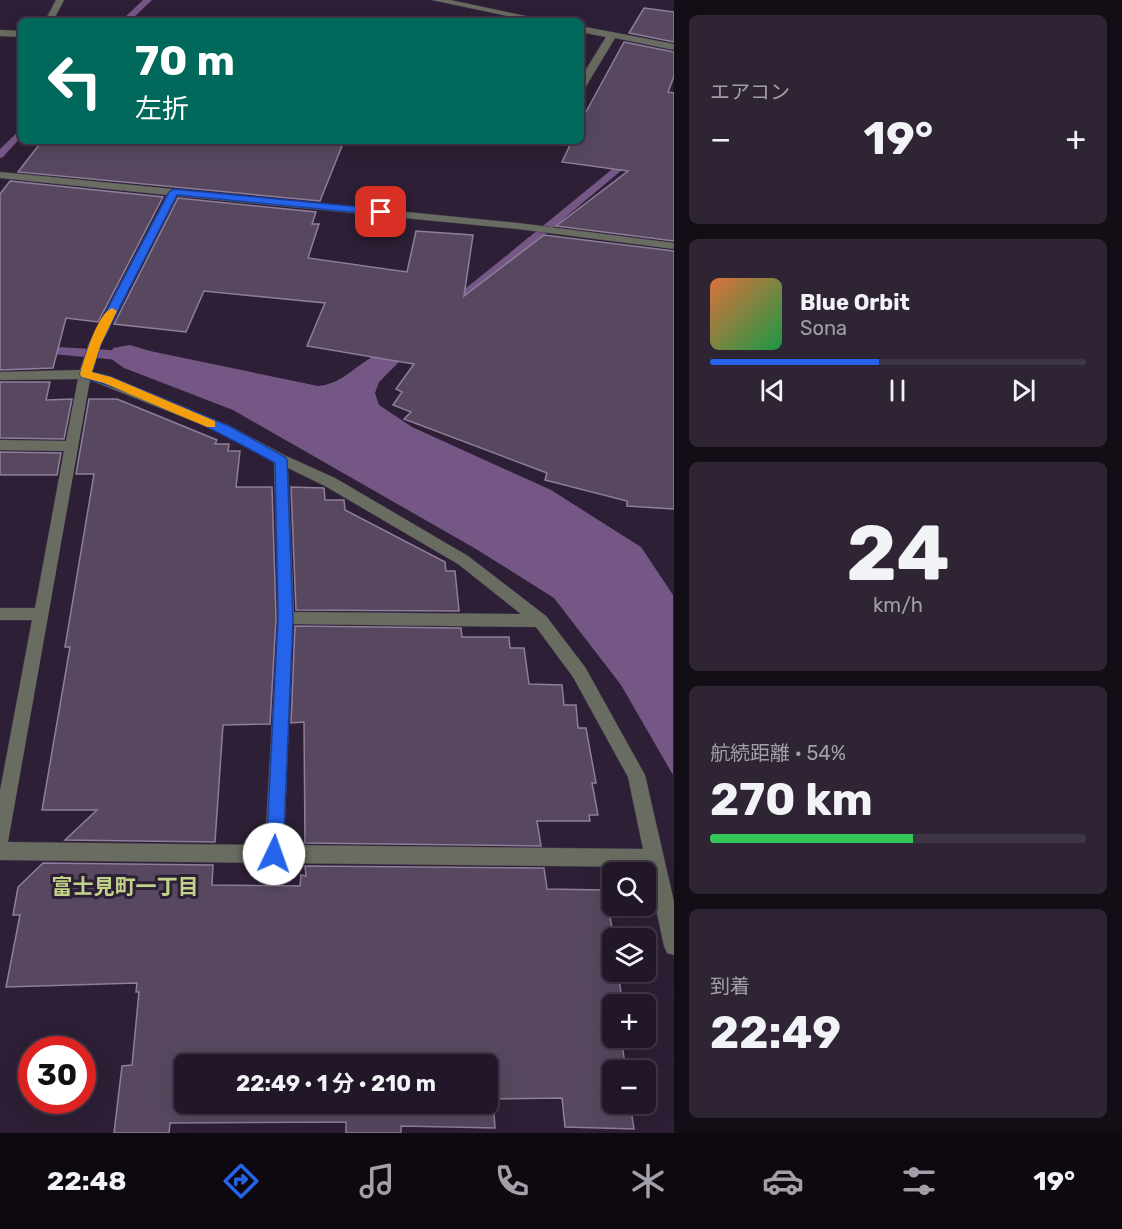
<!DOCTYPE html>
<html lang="ja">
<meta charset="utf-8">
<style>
body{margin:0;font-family:Rubik,"Noto Sans JP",sans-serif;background:#2e2434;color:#f1f3f6;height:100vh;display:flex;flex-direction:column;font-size:22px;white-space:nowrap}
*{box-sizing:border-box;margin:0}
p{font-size:20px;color:#a29fa8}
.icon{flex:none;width:33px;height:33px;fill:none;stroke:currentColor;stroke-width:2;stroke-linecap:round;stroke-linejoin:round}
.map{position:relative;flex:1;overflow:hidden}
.drawer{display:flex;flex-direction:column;gap:15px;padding:15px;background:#130d16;width:448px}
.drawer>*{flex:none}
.guide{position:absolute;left:18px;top:18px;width:566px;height:126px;border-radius:9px;box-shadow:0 6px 24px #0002,0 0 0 2px #3f3645;background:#00695c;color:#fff;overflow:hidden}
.buttons{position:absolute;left:602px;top:862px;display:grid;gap:12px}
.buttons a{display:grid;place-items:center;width:54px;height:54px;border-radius:9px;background:#221728;box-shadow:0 6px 24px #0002,0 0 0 2px #3f3645;font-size:30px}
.speed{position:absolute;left:18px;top:1036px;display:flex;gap:12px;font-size:30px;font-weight:700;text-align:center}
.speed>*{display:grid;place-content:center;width:78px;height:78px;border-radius:50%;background:#221728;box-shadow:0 6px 24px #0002,0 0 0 2px #3f3645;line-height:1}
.speed .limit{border:9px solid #d22;background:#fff;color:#111}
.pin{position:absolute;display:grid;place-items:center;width:51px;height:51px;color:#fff;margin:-26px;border-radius:12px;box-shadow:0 3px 9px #0006}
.me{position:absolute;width:66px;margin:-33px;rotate:3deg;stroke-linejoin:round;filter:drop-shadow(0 0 4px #0008)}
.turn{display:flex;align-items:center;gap:21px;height:126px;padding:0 18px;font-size:27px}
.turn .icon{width:78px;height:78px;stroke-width:2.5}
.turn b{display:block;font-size:42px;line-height:51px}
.big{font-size:45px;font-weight:700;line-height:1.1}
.drawer .card{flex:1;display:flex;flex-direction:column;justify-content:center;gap:9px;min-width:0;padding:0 21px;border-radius:9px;background:#2e2434}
.drawer .dial{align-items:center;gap:0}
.dial b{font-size:78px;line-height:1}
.song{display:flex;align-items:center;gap:18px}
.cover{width:72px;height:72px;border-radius:9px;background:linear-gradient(135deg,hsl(20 70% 55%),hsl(140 70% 35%))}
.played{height:6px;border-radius:3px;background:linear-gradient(90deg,#2563eb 45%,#3f3645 45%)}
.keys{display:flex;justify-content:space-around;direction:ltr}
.heat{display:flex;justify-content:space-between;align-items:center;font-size:33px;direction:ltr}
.charge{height:9px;border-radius:4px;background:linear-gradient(90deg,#34c759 54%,#3f3645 0)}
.trip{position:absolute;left:174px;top:1054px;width:324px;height:60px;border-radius:9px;background:#221728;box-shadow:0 6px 24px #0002,0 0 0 2px #3f3645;font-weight:700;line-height:60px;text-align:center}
.tab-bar{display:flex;height:96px;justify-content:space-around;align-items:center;background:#0e0910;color:#a29fa8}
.tab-bar .icon{width:42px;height:42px}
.tab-bar .active{color:#2563eb}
.tab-bar b{font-size:27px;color:#f1f3f6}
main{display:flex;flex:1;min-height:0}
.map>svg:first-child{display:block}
</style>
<main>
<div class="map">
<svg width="674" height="1133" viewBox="0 0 674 1133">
<rect width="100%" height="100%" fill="#2d1f35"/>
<path fill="#755786" d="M529,237L537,238L421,340L379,382L375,393L379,405L412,427L551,490L641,547L673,595V775L621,685L554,598L476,549L233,410L124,368L110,358L113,348L130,345L150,351L318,386C338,384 347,374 363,363C421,324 475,282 529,237Z"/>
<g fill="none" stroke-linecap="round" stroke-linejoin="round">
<path fill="#755786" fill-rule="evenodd" d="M143,0H152L130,21H121Z
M21,129V137L3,157L0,158V149Z
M627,157L635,159L524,252H516V248Z
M56,347L111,350L133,354L135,357L129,361L52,354V348Z"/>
</g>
<path fill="#574860" stroke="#8f7e99" stroke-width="1.5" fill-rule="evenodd" d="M644,8L674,12V42L629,33Z
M624,42L674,52V76L668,92L674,93V241L556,226L628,171L562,162L572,141H580V123Z
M42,141H344L320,201L18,172Z
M10,181L163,197L98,322L66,318L53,368L0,370V194Z
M178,198L316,212L312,224H319L308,258L407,272L416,231L473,235L464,296L544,235L674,251V509L627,506V501L545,480L547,473L404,419L411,412L393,405L402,392L396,389L414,364L307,346L325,303L204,291L186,332L114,324Z
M0,382H50L46,400L72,399L64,439L0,438Z
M89,399H117L217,440L215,444H229L228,451H240L236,487H272L276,618L270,724L223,725L215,842L65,840L97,810H42L70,647H65L94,474H76Z
M0,452L61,453L57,475H0Z
M291,487L324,488L325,500H344L345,510L445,562L446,571H455L459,611L296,610Z
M295,626L461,628L462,637H509L510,648H524L529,684L562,685L564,705H576L578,728H586L596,783H592L598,815H589L590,821H537L541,846L305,843L304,722L291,723Z
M43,863L213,865L212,885L300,886L301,875L306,876L305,866L544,868L547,889L605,890L613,933L612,972H618L622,1000H615L616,1005H612V1038H621L626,1071H612V1104H630L634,1129L565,1127L562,1098L493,1099L495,1128L401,1126V1133H346V1122L170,1123L169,1133H114L122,1066L132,1065L139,992H136L137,983L6,987L20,915H13L18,887ZM184,1065H488V1104H184Z"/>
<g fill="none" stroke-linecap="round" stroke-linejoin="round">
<g stroke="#483b50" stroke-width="1">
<path id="street" d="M56,0H64L53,21H45Z
M432,0H450L549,21H531Z
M580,26L674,44V50L615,38L585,88L580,91V79L606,37L580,32Z
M0,30L21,31V37L0,36Z
M0,172L518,223L674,243V249L518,229L177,196L101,343L92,372L112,377L230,426L286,456L335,478L468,556L546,616L585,667L645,775L674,902V955L667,953L664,946L647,867L0,860V791L32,620H0V608H35L64,451L0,450V440L66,441L78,379L0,380V372L80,370L89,343L167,195L0,178ZM90,380L220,432L274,462L278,618L265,845L8,842ZM288,468L325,486L458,564L521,614L294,612ZM293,624L536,627L573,677L628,777L643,849L284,845Z"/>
</g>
<use href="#street" fill="#696c60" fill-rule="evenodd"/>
</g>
<path fill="#2563eb" stroke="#184099" stroke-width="1.5" d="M174,189L381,209L386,212L381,215L177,195L101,344L92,372L111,377L229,426L285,457L287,460L293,618L283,854L280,859L274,862L269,859L266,854L278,618L275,463C214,429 149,396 81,377L80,374L89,344L169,192Z"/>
<path fill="#f59e0b" d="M112,308L117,311L101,344L92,372L111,377L215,421V427H207L104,383L81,377L80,374C84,359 97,314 112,308Z"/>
<g text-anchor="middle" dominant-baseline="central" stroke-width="6" stroke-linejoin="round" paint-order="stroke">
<g font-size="21" font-weight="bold" fill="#c1d388" stroke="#2d1f35">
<text x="125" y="886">富士見町一丁目</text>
</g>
</g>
</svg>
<div class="buttons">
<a><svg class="icon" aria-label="search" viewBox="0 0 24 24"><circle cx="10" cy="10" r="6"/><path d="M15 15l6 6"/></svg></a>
<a><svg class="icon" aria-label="layers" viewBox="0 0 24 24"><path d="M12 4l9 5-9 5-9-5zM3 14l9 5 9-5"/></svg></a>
<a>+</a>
<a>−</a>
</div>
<div class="speed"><div class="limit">30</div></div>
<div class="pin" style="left:381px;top:212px;background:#d93025"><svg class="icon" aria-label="arrive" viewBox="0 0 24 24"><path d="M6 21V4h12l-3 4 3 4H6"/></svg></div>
<svg class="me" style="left:274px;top:854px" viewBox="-20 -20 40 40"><circle r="19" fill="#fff"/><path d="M0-13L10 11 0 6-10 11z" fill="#2563eb"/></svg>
<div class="trip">22:49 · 1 分 · 210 m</div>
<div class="guide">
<div class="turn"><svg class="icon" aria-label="left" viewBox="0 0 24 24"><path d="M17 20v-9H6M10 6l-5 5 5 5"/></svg><div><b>70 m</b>左折</div></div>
</div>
</div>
<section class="drawer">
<div class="card"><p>エアコン</p>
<div class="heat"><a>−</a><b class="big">19°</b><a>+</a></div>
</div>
<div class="card">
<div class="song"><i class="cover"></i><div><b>Blue Orbit</b><p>Sona</p></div></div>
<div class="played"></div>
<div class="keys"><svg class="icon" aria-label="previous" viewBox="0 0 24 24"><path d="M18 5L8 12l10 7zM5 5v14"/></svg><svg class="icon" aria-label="pause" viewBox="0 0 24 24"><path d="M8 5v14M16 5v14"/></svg><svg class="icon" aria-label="next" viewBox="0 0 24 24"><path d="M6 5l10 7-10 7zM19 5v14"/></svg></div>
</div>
<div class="card dial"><b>24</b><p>km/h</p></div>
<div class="card"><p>航続距離 · 54%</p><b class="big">270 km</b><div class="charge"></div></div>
<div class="card"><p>到着</p><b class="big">22:49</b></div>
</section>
</main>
<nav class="tab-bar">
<b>22:48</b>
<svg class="icon active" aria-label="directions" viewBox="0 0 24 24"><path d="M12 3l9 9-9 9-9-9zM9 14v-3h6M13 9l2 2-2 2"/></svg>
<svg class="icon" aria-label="music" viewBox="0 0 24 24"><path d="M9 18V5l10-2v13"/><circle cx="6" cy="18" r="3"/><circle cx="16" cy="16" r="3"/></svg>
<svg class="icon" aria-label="phone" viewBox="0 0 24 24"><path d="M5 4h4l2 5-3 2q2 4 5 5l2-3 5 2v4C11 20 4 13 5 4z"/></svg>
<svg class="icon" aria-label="climate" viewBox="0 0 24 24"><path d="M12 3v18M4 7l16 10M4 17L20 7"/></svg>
<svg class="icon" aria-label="car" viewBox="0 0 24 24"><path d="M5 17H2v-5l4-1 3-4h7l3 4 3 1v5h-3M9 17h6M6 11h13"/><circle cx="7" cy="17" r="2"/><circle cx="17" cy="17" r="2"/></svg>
<svg class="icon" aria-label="filters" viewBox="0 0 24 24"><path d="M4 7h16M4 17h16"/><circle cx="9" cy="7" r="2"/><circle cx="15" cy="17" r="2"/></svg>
<b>19°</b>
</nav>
